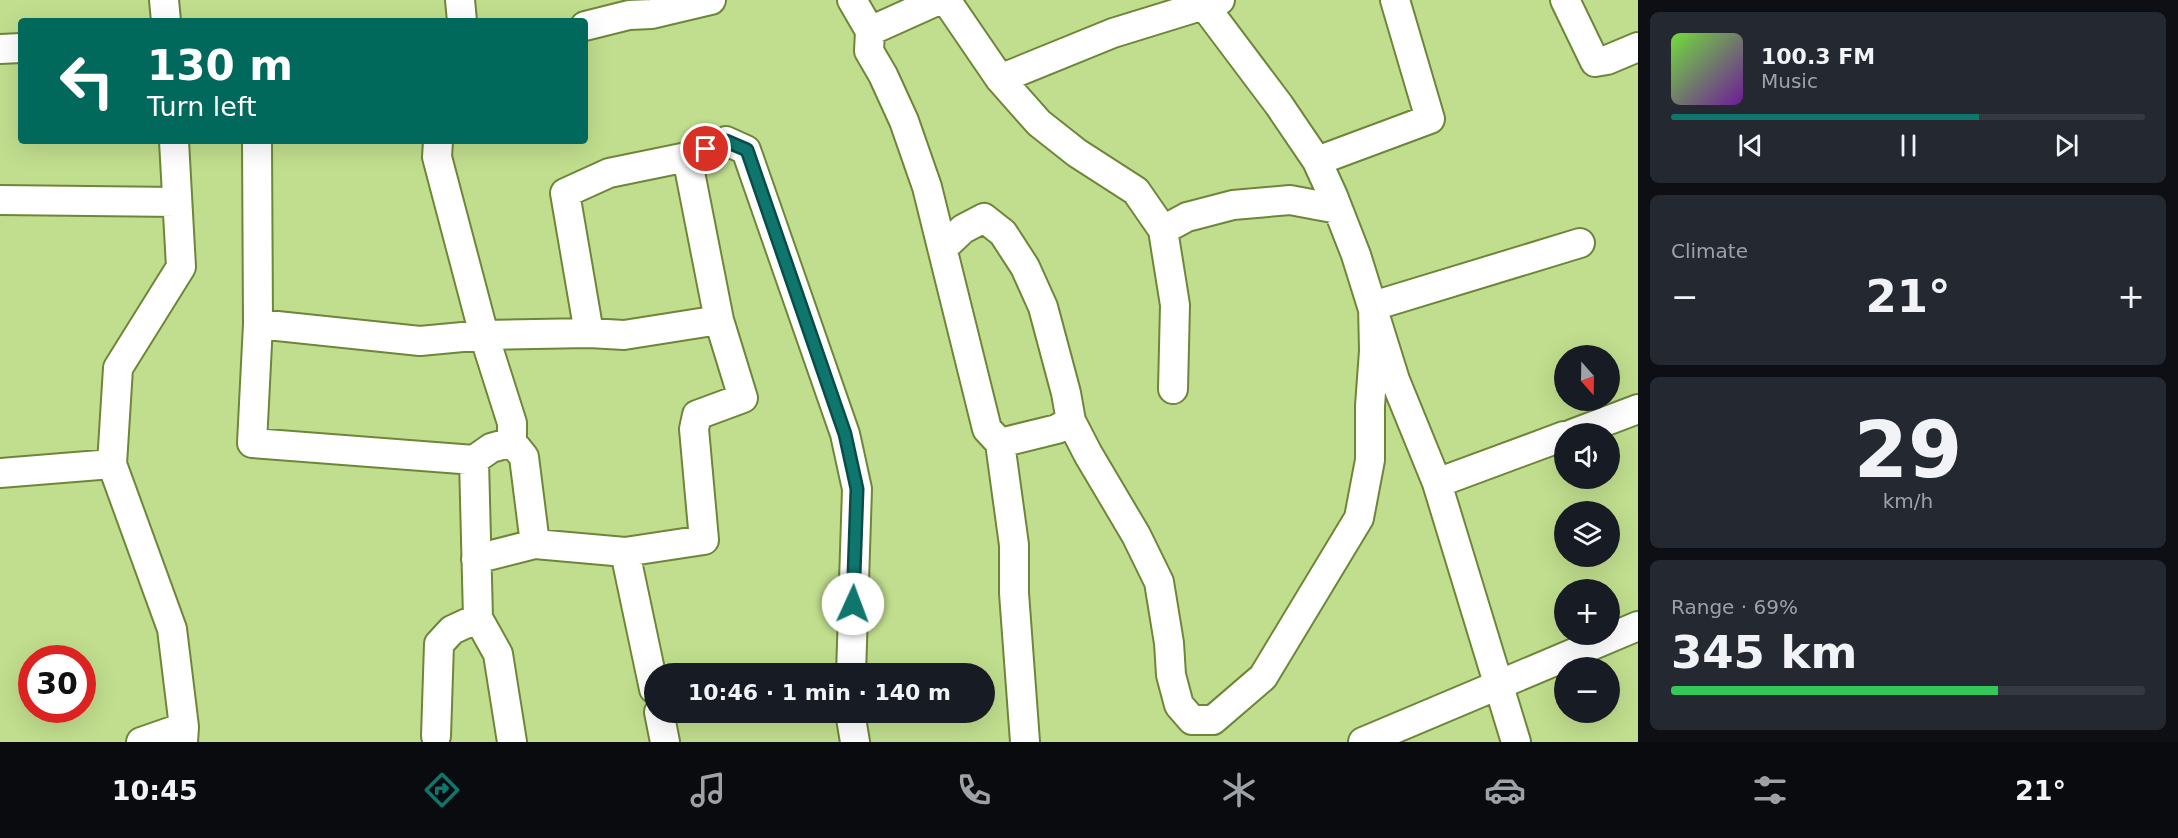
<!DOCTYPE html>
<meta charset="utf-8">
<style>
body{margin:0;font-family:"DejaVu Sans",sans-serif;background:#242831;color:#f1f3f6;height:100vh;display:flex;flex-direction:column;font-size:22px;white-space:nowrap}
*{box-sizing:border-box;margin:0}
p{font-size:20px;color:#9ea1a6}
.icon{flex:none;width:33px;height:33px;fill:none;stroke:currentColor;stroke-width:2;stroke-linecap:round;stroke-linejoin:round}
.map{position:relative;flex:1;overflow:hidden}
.drawer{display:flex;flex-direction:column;gap:12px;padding:12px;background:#0d0f14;width:540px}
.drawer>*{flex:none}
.hud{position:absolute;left:18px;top:18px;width:570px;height:126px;border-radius:6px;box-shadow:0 6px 24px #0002;background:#00695c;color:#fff;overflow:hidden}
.needle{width:39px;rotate:160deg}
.buttons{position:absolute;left:1554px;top:345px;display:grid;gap:12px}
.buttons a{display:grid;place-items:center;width:66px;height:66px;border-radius:50%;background:#171b24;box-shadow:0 6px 24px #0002;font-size:30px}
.speed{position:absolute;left:18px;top:645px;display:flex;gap:12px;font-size:30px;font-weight:700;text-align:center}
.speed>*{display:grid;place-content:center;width:78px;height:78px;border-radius:50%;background:#171b24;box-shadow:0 6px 24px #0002;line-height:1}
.speed .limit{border:9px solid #d22;background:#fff;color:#111}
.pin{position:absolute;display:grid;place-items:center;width:51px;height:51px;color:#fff;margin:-26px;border:3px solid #fff;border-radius:50%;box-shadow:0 2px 6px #0007}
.me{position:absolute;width:66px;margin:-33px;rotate:2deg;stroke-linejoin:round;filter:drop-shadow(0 0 4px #0008)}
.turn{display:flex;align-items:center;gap:21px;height:126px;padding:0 30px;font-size:27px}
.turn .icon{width:78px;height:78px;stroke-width:2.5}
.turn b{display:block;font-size:42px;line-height:51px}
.big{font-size:45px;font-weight:700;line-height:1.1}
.drawer .card{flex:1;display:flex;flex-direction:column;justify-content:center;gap:9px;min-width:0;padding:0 21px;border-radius:9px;background:#242831}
.drawer .dial{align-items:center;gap:0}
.dial b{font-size:78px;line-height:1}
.song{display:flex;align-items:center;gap:18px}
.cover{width:72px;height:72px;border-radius:9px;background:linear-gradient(135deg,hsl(100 70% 55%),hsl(280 70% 35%))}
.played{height:6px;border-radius:3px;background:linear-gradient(90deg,#0f766e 65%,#363941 65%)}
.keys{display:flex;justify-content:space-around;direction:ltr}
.heat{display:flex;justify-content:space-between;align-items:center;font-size:33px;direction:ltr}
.charge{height:9px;border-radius:4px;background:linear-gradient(90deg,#34c759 69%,#363941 0)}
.trip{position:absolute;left:644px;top:663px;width:351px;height:60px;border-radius:30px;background:#171b24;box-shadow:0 6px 24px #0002;font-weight:700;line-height:60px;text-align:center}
.tab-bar{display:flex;height:96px;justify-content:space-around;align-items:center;background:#090b0e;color:#9ea1a6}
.tab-bar .icon{width:42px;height:42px}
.tab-bar .on{color:#0f766e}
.tab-bar b{font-size:27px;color:#f1f3f6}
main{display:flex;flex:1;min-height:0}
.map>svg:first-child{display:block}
</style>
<main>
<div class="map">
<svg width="1638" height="742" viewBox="0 0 1638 742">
<rect width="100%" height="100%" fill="#c1de8e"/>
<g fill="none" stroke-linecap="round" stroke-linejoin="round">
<g stroke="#6d8639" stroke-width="32">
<path id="minor" d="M164,0L166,21
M460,0L462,21
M852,0L870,31
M939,0L870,31L869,51L883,75L904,121L927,187L987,429L1000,443L1057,429L1071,421L1066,393L1043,307L1025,267L1003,233L984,218L963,229L943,248
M946,0L1000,79L1039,123L1077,153L1136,191L1163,230L1187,217L1233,205L1290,200L1338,209
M1200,0L1279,105L1317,161L1333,196L1356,255L1395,380L1437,483L1516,742
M1565,0L1595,62L1607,60L1638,47
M585,26L629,15L652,14L711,0
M0,49L21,48
M1000,79L1113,33L1220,0
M174,141L181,267L118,368L112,464L172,629L184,727L183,742
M257,141L258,324L252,443L474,460L491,448L512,442
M438,141L437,157L484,335L512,423V442L524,457L535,544
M1317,161L1430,119L1395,0
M0,200L177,202
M1163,230L1175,305L1173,389
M258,324L420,341L484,335L589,333L624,335L719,320
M589,333L565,193L609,173L687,157L726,141L746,150L845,434L857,489L851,674
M1071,421L1088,454L1136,535L1159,582L1169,643L1171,675L1179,705L1192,720H1213L1263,677L1359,518L1370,460V406L1374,351L1373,306L1580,243
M1572,434L1638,409
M1000,443L1014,545V593L1025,742
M474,460L478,618L498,654L512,742
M0,473L112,464
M1437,483L1564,436
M625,552L654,689
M476,559L535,544L625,552L704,540L694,429L697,415L743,398L719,320L687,157
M659,712L665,742
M850,712L855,742
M436,736L439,644L452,630L478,618
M141,742L184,727
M1363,742L1638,626"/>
</g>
<use href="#minor" stroke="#fff" stroke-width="28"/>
</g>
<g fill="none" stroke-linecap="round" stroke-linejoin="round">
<g stroke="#0a4d48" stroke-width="15">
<path id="route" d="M706,149L726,141L747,150L845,434L857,489L853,604"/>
</g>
<use href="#route" stroke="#0f766e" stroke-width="10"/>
</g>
</svg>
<div class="buttons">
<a><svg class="needle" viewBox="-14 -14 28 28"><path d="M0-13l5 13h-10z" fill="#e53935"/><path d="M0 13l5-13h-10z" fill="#9ea1a6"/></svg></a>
<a><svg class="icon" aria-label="sound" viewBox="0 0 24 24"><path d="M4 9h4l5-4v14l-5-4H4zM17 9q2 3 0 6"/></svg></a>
<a><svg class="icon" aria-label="layers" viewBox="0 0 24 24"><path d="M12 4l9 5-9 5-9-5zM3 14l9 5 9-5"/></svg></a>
<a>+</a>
<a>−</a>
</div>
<div class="speed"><div class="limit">30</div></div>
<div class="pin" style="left:706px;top:149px;background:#d93025"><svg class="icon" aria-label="arrive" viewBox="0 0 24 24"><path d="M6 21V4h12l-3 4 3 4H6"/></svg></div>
<svg class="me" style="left:853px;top:604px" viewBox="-20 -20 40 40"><circle r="19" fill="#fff"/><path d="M0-13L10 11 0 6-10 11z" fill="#0f766e"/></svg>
<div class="trip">10:46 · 1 min · 140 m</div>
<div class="hud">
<div class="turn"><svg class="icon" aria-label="left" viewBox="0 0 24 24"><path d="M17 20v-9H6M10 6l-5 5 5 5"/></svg><div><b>130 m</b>Turn left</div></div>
</div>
</div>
<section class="drawer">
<div class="card">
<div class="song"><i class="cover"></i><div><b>100.3 FM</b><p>Music</p></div></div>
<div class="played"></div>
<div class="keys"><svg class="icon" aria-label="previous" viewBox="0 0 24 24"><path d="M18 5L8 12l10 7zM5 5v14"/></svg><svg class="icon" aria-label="pause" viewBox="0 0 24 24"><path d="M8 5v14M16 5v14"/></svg><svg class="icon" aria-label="next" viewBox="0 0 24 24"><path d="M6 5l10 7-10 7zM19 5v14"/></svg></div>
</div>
<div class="card"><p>Climate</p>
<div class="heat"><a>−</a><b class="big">21°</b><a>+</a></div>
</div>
<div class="card dial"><b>29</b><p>km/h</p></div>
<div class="card"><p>Range · 69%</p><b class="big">345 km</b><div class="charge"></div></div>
</section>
</main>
<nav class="tab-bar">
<b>10:45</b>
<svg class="icon on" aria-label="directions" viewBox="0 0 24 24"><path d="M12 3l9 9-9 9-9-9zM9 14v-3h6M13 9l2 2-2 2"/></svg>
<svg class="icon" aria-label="music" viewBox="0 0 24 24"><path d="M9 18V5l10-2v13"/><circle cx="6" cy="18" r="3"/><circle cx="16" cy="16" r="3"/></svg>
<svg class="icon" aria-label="phone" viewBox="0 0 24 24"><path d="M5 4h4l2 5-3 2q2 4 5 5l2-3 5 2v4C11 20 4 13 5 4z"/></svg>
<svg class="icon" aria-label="climate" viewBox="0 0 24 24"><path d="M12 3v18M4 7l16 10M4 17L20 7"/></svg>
<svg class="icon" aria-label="car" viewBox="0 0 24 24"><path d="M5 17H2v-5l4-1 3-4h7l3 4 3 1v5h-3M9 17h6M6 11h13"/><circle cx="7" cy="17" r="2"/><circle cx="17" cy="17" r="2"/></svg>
<svg class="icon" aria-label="filters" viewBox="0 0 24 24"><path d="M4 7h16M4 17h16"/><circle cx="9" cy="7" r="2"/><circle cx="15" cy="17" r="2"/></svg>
<b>21°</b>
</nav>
